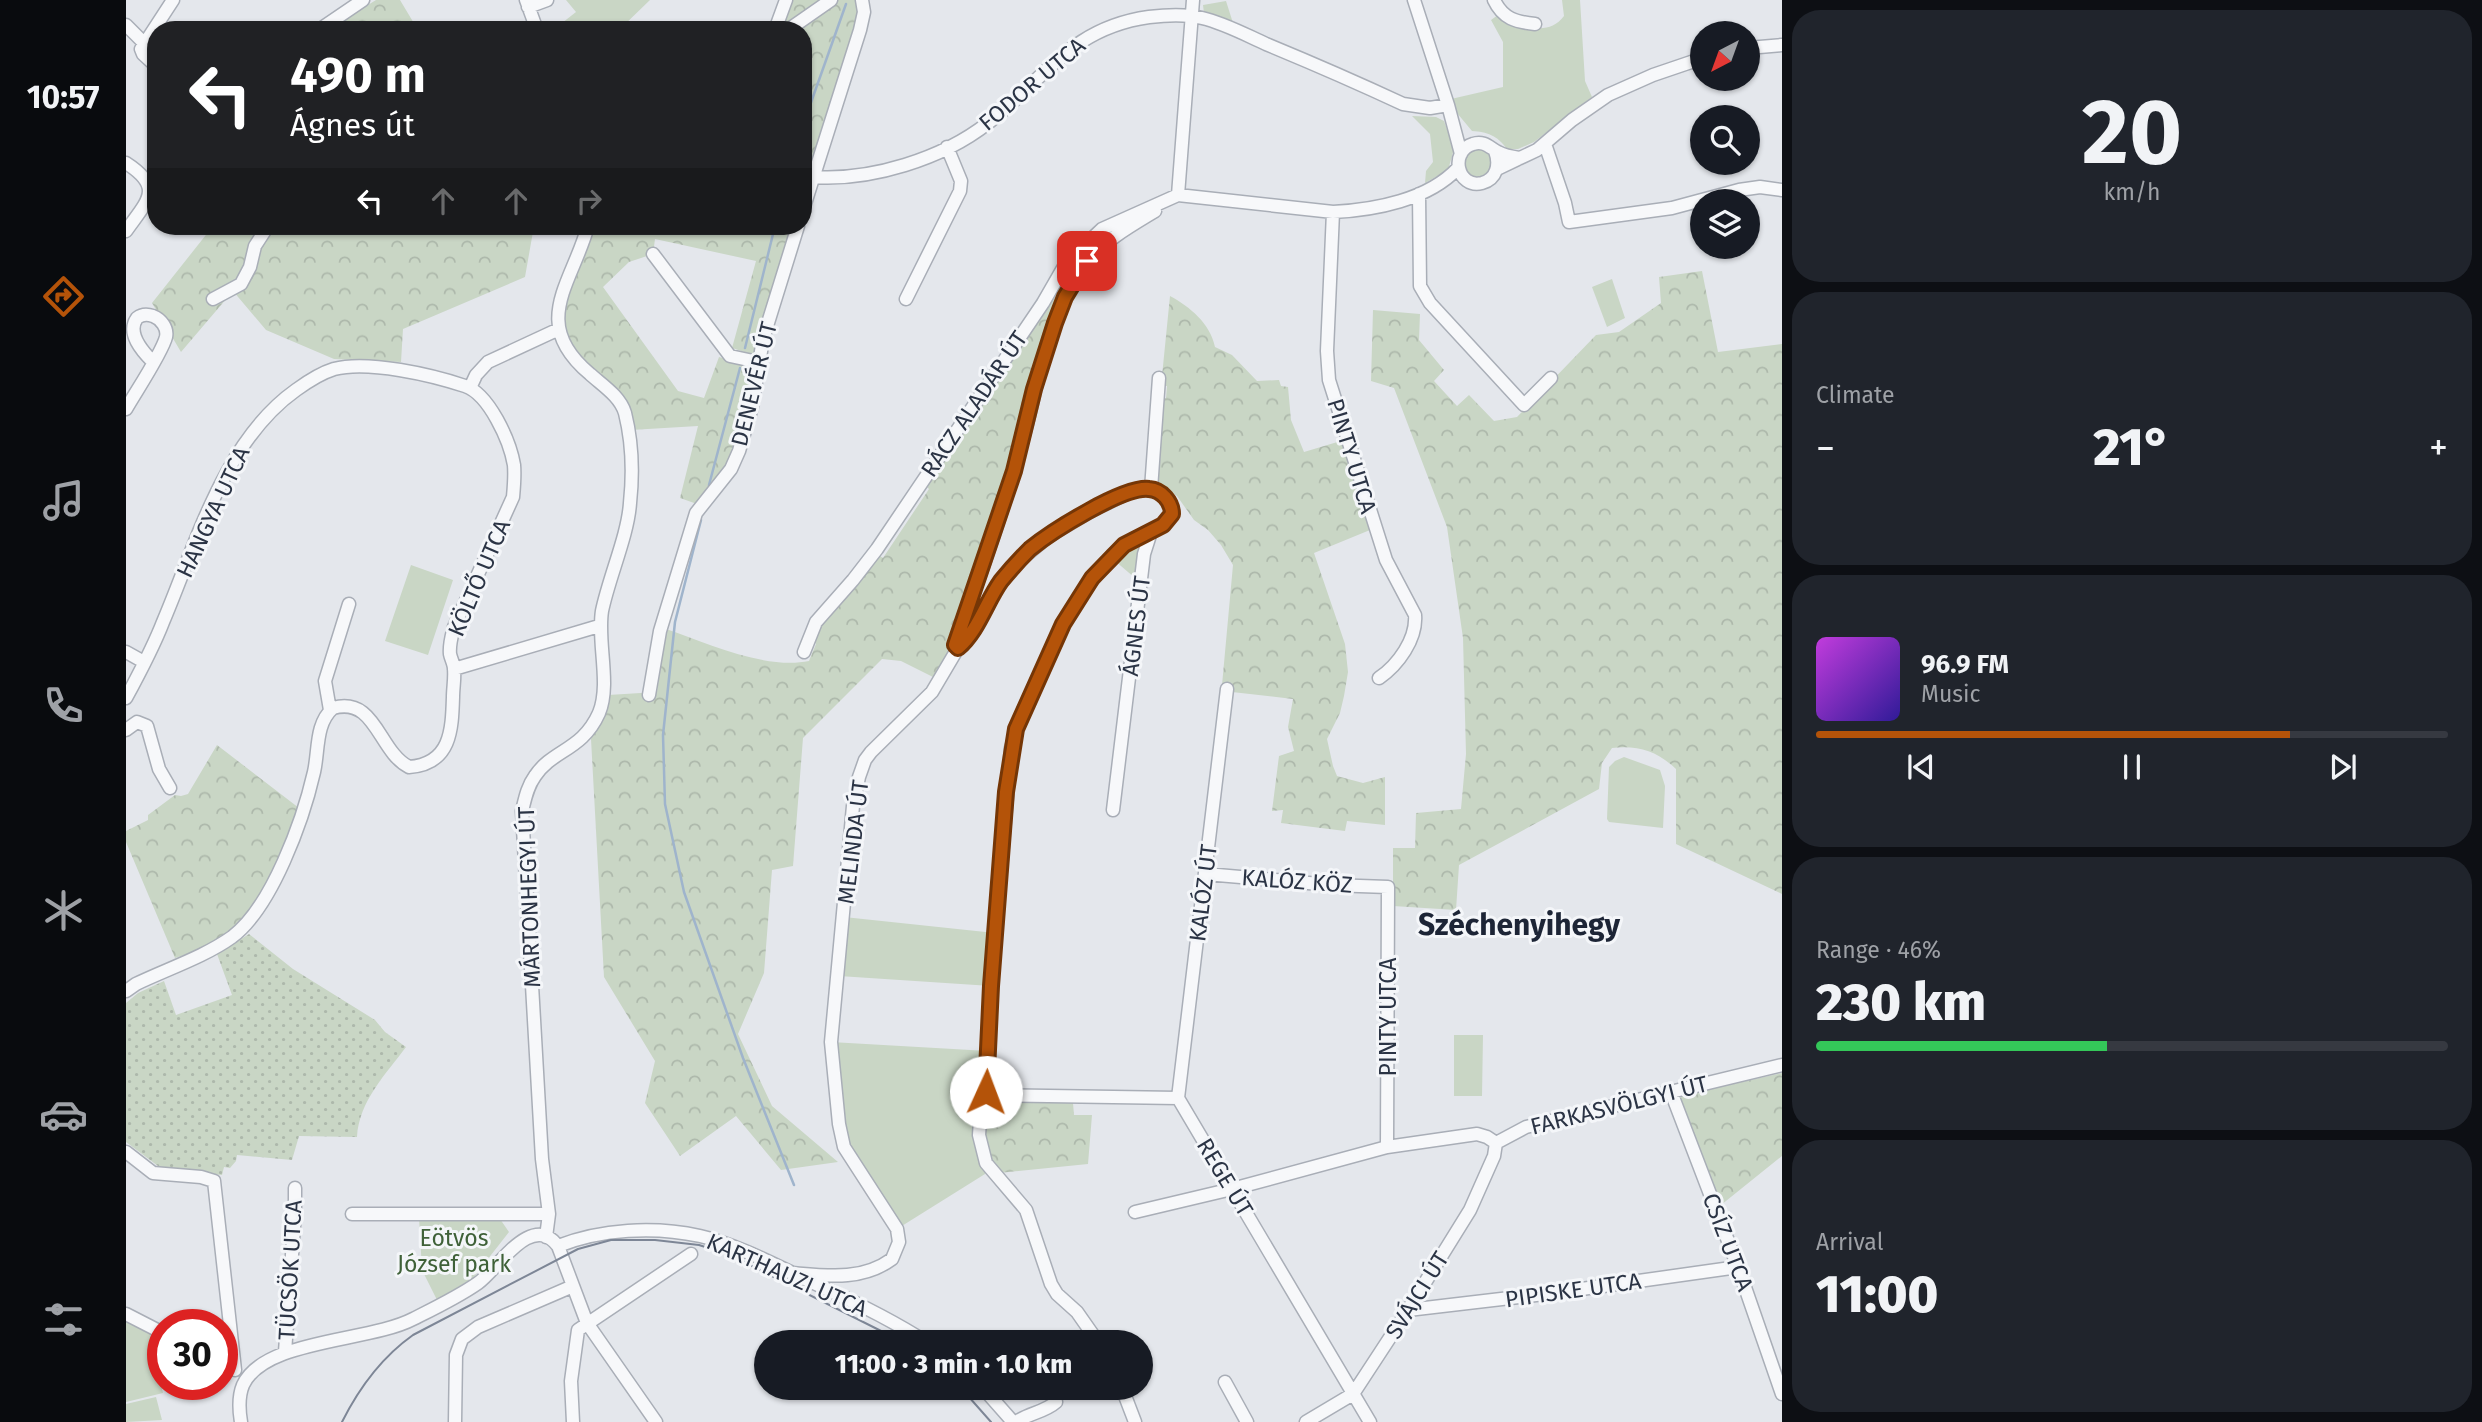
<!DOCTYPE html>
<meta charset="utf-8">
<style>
body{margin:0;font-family:"Fira Sans",sans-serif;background:#20242c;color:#f1f3f6;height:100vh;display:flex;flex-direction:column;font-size:26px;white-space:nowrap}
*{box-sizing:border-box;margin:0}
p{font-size:23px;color:#9ea1a6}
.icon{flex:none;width:38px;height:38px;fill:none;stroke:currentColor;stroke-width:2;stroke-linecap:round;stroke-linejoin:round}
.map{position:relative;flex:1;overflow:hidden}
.drawer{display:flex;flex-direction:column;gap:10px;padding:10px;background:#0d0f14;width:700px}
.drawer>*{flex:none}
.banner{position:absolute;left:21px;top:21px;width:665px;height:214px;border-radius:28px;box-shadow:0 2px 5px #0004;background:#202124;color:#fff;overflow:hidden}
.needle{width:46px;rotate:221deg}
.fabs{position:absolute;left:1564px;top:21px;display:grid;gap:14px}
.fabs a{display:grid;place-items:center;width:70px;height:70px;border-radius:50%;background:#171b24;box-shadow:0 2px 5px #0004;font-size:35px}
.speed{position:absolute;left:21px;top:1309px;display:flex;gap:14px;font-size:35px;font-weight:700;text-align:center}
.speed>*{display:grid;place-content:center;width:91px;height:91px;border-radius:50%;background:#171b24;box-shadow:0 2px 5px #0004;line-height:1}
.speed .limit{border:10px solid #d22;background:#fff;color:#111}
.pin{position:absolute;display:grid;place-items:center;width:60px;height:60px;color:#fff;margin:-30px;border-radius:14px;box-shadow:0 4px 10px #0006}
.me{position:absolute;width:77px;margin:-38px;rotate:2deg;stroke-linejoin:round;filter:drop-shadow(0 0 5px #0008)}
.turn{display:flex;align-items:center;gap:24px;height:147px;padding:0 28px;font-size:32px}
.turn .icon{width:91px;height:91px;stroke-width:2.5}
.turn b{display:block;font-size:49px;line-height:60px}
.lanes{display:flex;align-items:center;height:66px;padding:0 28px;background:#0003;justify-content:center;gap:35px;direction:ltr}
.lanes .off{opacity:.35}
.big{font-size:52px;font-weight:800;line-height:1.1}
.drawer .card{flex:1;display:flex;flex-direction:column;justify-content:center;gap:10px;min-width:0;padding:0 24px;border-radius:28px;background:#20242c}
.drawer .dial{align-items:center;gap:0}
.dial b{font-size:91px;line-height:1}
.song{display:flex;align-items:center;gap:21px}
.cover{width:84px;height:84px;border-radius:10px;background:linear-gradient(135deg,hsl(290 70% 55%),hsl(250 70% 35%))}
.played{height:7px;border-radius:4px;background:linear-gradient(90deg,#b45309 75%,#363941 75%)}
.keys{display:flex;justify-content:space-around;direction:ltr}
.heat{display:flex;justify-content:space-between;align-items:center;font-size:38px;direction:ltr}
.charge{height:10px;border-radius:5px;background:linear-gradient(90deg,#34c759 46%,#363941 0)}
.trip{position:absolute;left:628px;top:1330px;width:399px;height:70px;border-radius:35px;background:#171b24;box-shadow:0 2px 5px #0004;font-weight:800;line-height:70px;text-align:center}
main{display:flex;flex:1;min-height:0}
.dock{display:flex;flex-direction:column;width:126px;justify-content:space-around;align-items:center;background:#090b0e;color:#9ea1a6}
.dock .icon{width:49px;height:49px}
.dock .on{color:#b45309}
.dock b{font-size:32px;color:#f1f3f6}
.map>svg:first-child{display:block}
</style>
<main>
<nav class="dock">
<b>10:57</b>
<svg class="icon on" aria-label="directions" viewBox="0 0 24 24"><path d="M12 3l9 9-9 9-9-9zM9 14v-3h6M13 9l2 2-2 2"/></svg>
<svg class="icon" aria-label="music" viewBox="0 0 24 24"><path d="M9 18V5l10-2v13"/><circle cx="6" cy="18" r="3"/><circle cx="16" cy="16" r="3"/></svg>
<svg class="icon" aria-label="phone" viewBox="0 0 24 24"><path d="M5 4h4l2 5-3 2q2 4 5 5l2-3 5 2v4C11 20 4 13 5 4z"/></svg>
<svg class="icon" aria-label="climate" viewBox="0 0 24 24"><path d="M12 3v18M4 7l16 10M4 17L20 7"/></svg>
<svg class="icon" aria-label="car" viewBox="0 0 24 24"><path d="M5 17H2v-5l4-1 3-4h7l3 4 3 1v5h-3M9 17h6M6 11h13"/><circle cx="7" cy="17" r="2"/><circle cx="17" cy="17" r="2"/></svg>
<svg class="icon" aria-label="filters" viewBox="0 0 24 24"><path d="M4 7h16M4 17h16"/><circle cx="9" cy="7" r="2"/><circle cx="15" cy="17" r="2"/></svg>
</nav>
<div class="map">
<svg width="1656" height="1422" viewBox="0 0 1656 1422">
<defs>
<pattern id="forest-crowns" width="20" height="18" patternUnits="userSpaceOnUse" patternTransform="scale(1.75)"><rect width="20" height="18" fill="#c9d6c5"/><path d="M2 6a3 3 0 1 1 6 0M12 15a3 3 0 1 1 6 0" fill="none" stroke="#adb8ab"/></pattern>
<pattern id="garden-dots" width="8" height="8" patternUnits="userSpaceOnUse" patternTransform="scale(1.75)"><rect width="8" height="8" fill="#c9d6c5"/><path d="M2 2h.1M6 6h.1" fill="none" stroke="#adb8ab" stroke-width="1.8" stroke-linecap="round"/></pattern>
</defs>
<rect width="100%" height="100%" fill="#e4e7ec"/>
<path fill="#c9d6c5" d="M440,0H524L493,30H418L436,23L450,12Z
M1436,0H1454L1459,81L1466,97L1408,142L1392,149H1381C1371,135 1361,132 1346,131L1331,113L1325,99L1377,87V42L1365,20L1372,15C1392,24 1421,39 1438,16Z
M1100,1L1107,23L1078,13L1077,5Z
M1286,116L1310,117L1318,121L1328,149L1322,170L1299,183L1300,171L1307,162L1304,134Z
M1353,148L1365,154L1368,167L1359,178L1343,177L1336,162L1338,155Z
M1486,279L1499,318L1481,327L1466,287Z
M1013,540L1017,542L1013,574L1009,578L988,560Z
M285,565L327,580L302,655L259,641Z
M1498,757L1534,770L1539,786L1537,828L1483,822L1481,819L1483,767L1489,761Z
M718,917L869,933L865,986L713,976Z
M1328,1035H1357L1356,1096H1328Z
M705,1042L862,1051L859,1174L771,1229L722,1157Z
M293,1217L374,1219L383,1232L347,1278L311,1300L296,1270Z
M0,1319L37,1338V1384H79L52,1390L50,1386L36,1389L37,1393L0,1402Z
M30,1397L36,1420L0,1422V1404Z"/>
<path fill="url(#forest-crowns)" d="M250,0H274L292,30H222L216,21Z
M665,0H736L737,2L677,210V30H629L661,13Z
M87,226H129L137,232L142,226H408L399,277L277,329L275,362L208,359L140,330L107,291L55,352L26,303Z
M462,226H672L628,355L606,348L630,261L529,239L527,254L503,262L477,287L552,391L578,398L593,357L627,367L615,426L602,463L571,504L554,498L572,426L505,430L499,401L438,343L437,288Z
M954,254L958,259L944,281L830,639L809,678L775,661L756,659L677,738L667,866L646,870L638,973L612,1034L646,1106L712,1162L655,1170L610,1116L554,1156L519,1103L529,1061L478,977L465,739L482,695L531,692L540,629C581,643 639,670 683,661L690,644L687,638L690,630L751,554L757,558L803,489L798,484Z
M1576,271L1592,352L1656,344V894L1550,844V769C1531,751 1512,745 1486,748L1476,763L1473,789L1333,865L1330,910L1267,906V848H1289L1290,813L1335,809L1340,754L1337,638L1321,527L1268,388L1245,381L1247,310L1294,314L1293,340L1318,370L1308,381L1331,406L1343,395L1368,421L1391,417L1470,335L1493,332L1535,303L1533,277Z
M1044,296C1064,307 1084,323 1089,347L1106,355L1131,381L1153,380L1155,386L1162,387L1165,420L1178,452L1218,440L1244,530L1188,553L1219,644L1222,672L1218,696L1214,713L1201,739L1207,766L1211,776L1237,783L1259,777V825L1221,821L1219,831L1155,823L1157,810L1146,811L1153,756L1168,751L1162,727L1167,699L1106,692L1105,686L1096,685L1107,565L1095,545L1082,530L1068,520L1051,496L1033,484L1030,474L1035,399L1040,398L1041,386H1035Z
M91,745L173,808C156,852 140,900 104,932C89,945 67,952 49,958L0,842V831L22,820V815L49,795L55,796L62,794Z
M1656,1073V1156L1595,1205L1552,1096Z
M870,1103H947L948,1115H966L962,1164L873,1173C859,1156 857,1138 857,1116Z"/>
<path fill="url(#garden-dots)" d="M123,934L167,969L249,1020L259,1032L280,1047C260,1074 233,1101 231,1137L173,1136L166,1160L111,1155L110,1161L104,1168L98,1167L96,1175L36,1169L0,1142V1003L12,993L38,981L50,1015L106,995L91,954Z"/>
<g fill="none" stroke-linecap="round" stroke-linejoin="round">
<path stroke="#9fb4cc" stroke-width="2.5" d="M677,125L720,4
M619,348L649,226
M583,485L614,368
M575,520L549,622L537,735L539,804L558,892L617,1058L668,1185"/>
<g stroke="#a9aeb7" stroke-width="15">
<path id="minor" d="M400,0L411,30
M1288,0L1322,105L1335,154
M1368,0C1377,19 1390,22 1409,24
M402,7L421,0
M0,25L17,42
M193,30L237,0
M649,30L660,0
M662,30L705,0
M1622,48L1656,45
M30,66L17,54L15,49L47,0
M1419,144L1439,203L1443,222L1546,208L1613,190L1634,187L1656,190
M1369,151C1374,164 1371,179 1356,183C1331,189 1323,151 1347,144C1358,140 1364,148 1372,152C1379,156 1387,157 1394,158
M0,163C39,188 21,201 0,231
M1371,169L1411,150L1446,120L1482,95L1527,75L1577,58
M687,177C745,181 816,159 862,123C919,79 944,28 1023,17C1040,15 1060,14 1076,18C1098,23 1120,35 1140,44C1186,63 1232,83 1277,104L1304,108L1322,105
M1293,194L1294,286L1304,303L1398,405L1425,378
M1052,195L1067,0
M677,210L734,30L738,12L736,0
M1207,212L1201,351L1203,380L1260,560L1289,615C1291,639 1272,665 1253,678
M527,254L604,356L632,362
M87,299L115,284L124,267L129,246L142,226
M780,299L834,191L835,181L821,147
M344,388L350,375L362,362L433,329
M0,409C9,393 36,353 40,337C42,328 35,319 27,316C21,314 16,314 11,318C0,333 16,351 27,362
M1025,489L1033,378
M832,648L829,642C855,575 879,506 898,435C914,378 922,309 961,262C979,240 1006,225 1029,211
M0,652L18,662
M678,652L690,622L727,580L751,549L917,303L940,263L976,229L1052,195L1207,212C1249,210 1302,200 1332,168
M328,669L473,626
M523,695L534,631L570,513L605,469L613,451L626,407L637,339L672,226
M0,698C13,674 27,648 37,622C71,542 98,441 170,390C181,382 195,373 208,369C242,360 306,375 339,386C363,394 384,441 388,465C389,476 388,486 387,497L328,627C326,635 323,644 324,654C325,659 328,664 328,669C329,678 327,688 327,697C326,730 325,764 283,767C252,751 250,696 207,708C189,724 193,750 188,772C177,820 146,907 106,937C78,957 41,969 10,984L0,991
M204,710L199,681L223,604
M0,730L11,722L21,726L33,769L44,788
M987,810L1018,554L1025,532
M1080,874L1205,885L1262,887L1261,1147
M1545,1092L1612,1267L1656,1394
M860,1095L1052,1098
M1052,1098L1101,689
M1052,1098L1244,1422
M1370,1143L1400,1127L1656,1065
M0,1152L27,1173L75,1177L88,1181L109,1370
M1009,1212L1106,1189L1261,1147L1351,1134L1361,1137L1370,1143
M226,1214H423
M420,1237L423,1214L416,1159L396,811C399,799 401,787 409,776C427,749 456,751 473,713C485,684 471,642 476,611C483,577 502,535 504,503C507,475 506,441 499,413C494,396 476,385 464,374C403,323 446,284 462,226
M432,1246C475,1229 528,1226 574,1236C614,1245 654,1268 692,1285C729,1302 766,1320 800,1342
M666,1273C701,1276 736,1281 766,1259L773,1242L771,1229L718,1147L713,1124L705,1042L727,806L733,777L739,760L745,752L806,692L832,648L844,635L869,590L893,561L923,536L965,511L1006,491L1025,489
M1282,1310L1427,1293L1612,1267
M0,1314L37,1333
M972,1342L951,1312L931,1294L925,1284L900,1210L860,1163L853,1135L855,1107L860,1095L865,986L885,748L897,711L937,624L957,592L987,554L1009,538L1037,525L1046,514C1046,501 1037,493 1025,489
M159,1352L169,1213V1188
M1099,1382L1121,1422
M857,1388L887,1422
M996,1388L1009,1422
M115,1422C113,1410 112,1397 117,1385C138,1339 243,1342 287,1319C309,1308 332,1297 352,1283C372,1269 405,1211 432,1246L461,1323L530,1422
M329,1422L330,1355L336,1339L352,1327L447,1286
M447,1422L445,1381L452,1330L565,1254
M890,1422C903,1413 919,1412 930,1402L927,1388
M1180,1422L1227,1394L1282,1310L1344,1210L1368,1156L1370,1143"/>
</g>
<use href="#minor" stroke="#f7f8fa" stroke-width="12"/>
<path stroke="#7d8696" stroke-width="2" d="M835,1388L865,1422
M216,1422C233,1388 256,1357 287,1335L452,1249L485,1240H529L573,1245L604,1255L777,1342"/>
</g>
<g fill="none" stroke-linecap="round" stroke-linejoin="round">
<g stroke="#753606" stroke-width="18">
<path id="route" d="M860,1092L865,986L880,792L890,729L937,624L966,578L998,545L1037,525L1046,514C1046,502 1036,490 1023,489C997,486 925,532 904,549C894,559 884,570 875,581C860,602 852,631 832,648L829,645L888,471L908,389L929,323L939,297L961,261"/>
</g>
<use href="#route" stroke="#b45309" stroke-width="12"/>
</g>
<g text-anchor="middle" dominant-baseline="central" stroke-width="6" stroke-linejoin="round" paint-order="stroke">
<g font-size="23" fill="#2b3445" stroke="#f4f6f9">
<text transform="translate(906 84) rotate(-40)">FODOR UTCA</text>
<text transform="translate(628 384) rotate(-76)">DENEVÉR ÚT</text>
<text transform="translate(848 404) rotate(-56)">RÁCZ ALADÁR ÚT</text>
<text transform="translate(1226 456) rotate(73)">PINTY UTCA</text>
<text transform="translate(87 512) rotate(-65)">HANGYA UTCA</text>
<text transform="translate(353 578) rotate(-67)">KÖLTŐ UTCA</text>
<text transform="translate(1010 626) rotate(-83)">ÁGNES ÚT</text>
<text transform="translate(727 842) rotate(-83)">MELINDA ÚT</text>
<text transform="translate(1171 881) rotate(4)">KALÓZ KÖZ</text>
<text transform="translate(1077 893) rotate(-83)">KALÓZ ÚT</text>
<text transform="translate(403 897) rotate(-92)">MÁRTONHEGYI ÚT</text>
<text transform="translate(1262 1017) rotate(-90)">PINTY UTCA</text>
<text transform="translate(1493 1105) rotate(-14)">FARKASVÖLGYI ÚT</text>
<text transform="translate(1099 1177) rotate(59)">REGE ÚT</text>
<text transform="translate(1602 1242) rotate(69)">CSÍZ UTCA</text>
<text transform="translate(164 1270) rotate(-87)">TÜCSÖK UTCA</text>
<text transform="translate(661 1275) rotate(24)">KARTHAUZI UTCA</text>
<text transform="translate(1447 1290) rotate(-8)">PIPISKE UTCA</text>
<text transform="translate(1291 1295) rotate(-58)">SVÁJCI ÚT</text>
</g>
<g font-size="23" fill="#3f6138" stroke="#f4f6f9">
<text x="328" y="1238">Eötvös<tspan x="328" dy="26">József park</tspan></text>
</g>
<g font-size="30" font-weight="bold" fill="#1d2536" stroke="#f4f6f9">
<text x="1393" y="925">Széchenyihegy</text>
</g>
</g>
</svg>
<div class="fabs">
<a><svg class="needle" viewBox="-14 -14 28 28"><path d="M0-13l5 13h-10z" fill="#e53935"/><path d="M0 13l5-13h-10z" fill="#9ea1a6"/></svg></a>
<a><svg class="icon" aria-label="search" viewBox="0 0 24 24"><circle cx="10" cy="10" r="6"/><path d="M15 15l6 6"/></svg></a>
<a><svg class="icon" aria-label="layers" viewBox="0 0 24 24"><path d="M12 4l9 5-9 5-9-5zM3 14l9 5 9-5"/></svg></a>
</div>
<div class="speed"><div class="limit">30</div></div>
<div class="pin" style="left:961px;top:261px;background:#d93025"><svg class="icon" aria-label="arrive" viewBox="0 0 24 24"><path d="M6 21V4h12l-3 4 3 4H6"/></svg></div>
<svg class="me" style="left:860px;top:1092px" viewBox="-20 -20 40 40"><circle r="19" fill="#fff"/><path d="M0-13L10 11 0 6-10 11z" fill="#b45309"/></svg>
<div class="trip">11:00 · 3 min · 1.0 km</div>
<div class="banner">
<div class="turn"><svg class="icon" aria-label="left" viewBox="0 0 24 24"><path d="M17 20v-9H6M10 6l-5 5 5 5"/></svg><div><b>490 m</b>Ágnes út</div></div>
<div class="lanes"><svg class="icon" aria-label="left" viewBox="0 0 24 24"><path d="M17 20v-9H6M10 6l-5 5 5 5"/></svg><svg class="icon off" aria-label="ahead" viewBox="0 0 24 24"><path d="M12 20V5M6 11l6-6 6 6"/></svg><svg class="icon off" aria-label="ahead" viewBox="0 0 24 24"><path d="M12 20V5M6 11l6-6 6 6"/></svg><svg class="icon off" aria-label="right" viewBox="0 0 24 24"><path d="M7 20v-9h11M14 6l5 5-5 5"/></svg></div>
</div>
</div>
<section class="drawer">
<div class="card dial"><b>20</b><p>km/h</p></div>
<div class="card"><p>Climate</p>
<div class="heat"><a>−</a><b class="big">21°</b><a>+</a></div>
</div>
<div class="card">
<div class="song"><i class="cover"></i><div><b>96.9 FM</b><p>Music</p></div></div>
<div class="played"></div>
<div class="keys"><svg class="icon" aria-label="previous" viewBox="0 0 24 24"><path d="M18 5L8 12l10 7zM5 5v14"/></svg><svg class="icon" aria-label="pause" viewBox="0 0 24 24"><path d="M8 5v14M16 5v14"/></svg><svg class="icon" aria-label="next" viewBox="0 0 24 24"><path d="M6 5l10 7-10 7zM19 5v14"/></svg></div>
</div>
<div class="card"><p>Range · 46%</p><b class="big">230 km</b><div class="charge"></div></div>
<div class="card"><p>Arrival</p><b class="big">11:00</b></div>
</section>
</main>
